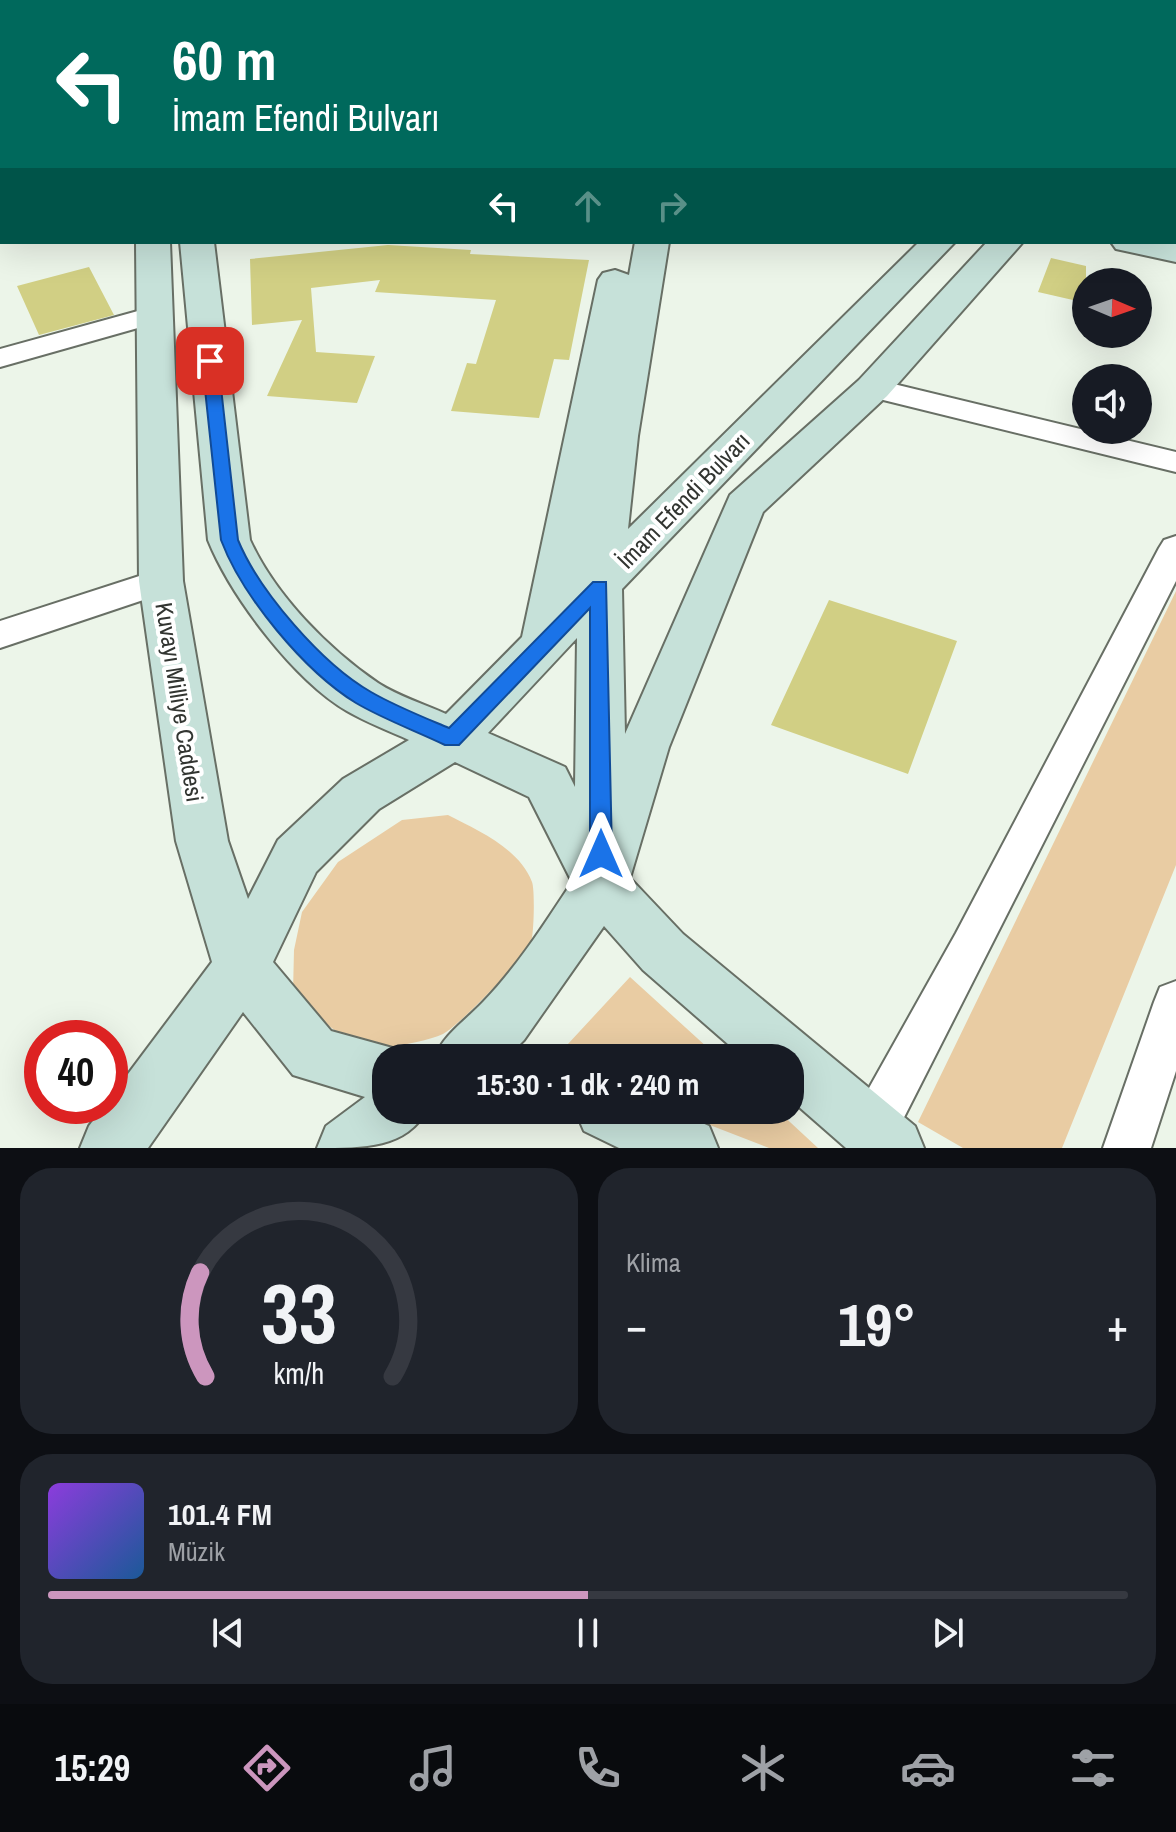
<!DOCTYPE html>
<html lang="tr">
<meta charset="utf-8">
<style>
body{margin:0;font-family:"Archivo Narrow",sans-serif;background:#20242c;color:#f1f3f6;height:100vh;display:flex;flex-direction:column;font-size:30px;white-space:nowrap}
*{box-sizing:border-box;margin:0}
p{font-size:26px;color:#9ea1a6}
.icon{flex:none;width:44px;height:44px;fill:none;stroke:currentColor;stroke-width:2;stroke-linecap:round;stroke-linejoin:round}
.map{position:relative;height:1148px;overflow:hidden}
.side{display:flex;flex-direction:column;gap:20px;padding:20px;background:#0d0f14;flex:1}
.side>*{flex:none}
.hud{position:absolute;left:0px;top:0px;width:1176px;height:244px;box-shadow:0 8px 32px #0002;background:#00695c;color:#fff;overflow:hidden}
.needle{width:52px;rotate:92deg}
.fabs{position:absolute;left:1072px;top:268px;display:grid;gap:16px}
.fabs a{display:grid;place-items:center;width:80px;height:80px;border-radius:50%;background:#171b24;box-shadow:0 8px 32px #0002;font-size:40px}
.speed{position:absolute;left:24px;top:1020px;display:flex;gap:16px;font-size:40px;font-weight:700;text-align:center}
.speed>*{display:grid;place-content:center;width:104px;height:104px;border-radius:50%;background:#171b24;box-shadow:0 8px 32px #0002;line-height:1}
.speed .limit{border:12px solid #d22;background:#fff;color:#111}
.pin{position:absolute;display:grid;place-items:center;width:68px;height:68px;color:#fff;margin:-34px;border-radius:16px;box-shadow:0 4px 12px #0006}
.me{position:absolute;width:88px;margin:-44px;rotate:0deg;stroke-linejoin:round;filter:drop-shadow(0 0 6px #0008)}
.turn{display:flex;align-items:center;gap:28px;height:168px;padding:0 40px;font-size:36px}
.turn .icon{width:104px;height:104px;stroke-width:2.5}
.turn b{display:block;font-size:56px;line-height:68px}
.lanes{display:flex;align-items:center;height:76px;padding:0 40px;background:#0003;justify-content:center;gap:40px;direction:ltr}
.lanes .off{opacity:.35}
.big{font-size:60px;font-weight:700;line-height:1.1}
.side .widget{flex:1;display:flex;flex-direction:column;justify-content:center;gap:12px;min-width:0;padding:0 28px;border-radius:32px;background:#20242c}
.side .dial{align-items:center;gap:0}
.dial svg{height:208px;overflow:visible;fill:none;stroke:#363941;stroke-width:7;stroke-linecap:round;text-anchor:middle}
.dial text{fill:#f1f3f6;stroke:none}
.song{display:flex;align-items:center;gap:24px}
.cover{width:96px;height:96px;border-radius:12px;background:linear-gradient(135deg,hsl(270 70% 55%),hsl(210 70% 35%))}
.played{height:8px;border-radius:4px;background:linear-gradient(90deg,#cc96be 50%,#363941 50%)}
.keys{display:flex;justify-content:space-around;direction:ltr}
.heat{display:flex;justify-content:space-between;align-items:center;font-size:44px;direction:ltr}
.side .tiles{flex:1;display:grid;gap:20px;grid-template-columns:1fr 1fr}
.widget:last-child{grid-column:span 2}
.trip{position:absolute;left:372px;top:1044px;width:432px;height:80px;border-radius:32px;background:#171b24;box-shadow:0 8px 32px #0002;font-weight:700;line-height:80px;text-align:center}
.dock{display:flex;height:128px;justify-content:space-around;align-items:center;background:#090b0e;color:#9ea1a6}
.dock .icon{width:56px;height:56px}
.dock .active{color:#cc96be}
.dock b{font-size:36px;color:#f1f3f6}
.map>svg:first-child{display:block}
</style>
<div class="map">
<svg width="1176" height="1148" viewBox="0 0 1176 1148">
<rect width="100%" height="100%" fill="#ecf5e9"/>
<path fill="#e9cca3" d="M1176,591V865L1062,1148H963L918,1122Z
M448,815C477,830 519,848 532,882C535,889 534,935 531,942C522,960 461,1024 443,1034C430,1040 404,1045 390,1047C348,1050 319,1019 293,992L294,950L302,912L338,862L402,820Z
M630,977L719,1058H555Z
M671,1110H777L818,1148H769Z"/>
<path fill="#d1cf84" d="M388,245L471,250L470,254L589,260L569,360L554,359L539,418L451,411L467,363L476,364L496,300L375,292L380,280L311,288L316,352L375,356L357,403L267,396L302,320L252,325L250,259Z
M1051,258L1086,266V303L1038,292Z
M89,267L114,315L39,335L17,286Z
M829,600L957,641L908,774L771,725Z"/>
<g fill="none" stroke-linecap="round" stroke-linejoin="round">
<g stroke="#686f65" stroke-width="4">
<path id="lane" d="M564,0H574L563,2Z"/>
</g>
<g stroke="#686f65" stroke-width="4">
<path id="street" d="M1094,0H1120L1121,2H1095Z
M0,184H2V198H0Z
M156,306L166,308L170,314L166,320L0,367V349Z
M873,379L1176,452V472L863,395L858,388L863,381Z
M1176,536V581L889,1147H855L848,1130L855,1113L956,933L1159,548L1164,540Z
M161,569L173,572L178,581L173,590L0,648V621Z
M1176,981V1071L1151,1148H1103L1154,1002L1160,987Z"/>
</g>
<g stroke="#686f65" stroke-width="4">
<path id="secondary" d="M128,0H154V2H128Z
M159,0H185L186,2H160Z
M652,0H678V2H652Z
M1176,6V23L1174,24V7Z
M136,242H170L183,581L228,841L248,899L278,840L343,779L409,740C389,731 366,722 347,711C294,680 231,597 208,540L180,242H214L250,540C275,595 328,649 378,683C398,696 424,704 446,714L522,637L598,280L603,273L615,270L629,275L635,242H669L638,436L628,529L919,242H955L622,589L625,734L730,495L859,380L987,242H1023L887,396L763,512L669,747L630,878L683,934L915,1126L924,1148H846L790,1099V1058H744L643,970L604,926L524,1040L506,1058H434C445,1033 464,1022 483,1002C517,967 545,923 572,882L529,797L455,762L379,809L316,872L273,962L331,1031L407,1052L409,1058H386V1110H427C406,1148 365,1148 317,1148L326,1126L365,1097L293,1075L243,1012L148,1148H80L89,1126L104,1106H110V1098L212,962L176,841L139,581ZM577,638L575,787L565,767L488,733Z
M1111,242H1176V262L1116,249Z
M575,1110H673L709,1126L718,1148H619L584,1131Z"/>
</g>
<use href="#lane" fill="#fff" fill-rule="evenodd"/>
<use href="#street" fill="#fff" fill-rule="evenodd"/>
<use href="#secondary" fill="#c6e1d9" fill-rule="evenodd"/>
</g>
<path fill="#1a73e8" stroke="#114b97" stroke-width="2" d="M210,356L218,361L238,540C259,591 322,664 371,692C395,706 423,717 449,728L593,582H606L612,854L609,861H593L590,854V608L459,745H445C416,731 383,719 356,703C304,671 242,596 221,540L202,361Z"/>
<g text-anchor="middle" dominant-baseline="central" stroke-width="8" stroke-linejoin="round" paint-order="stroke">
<g font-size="24" fill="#323531" stroke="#fff">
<text transform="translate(683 500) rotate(-46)">İmam Efendi Bulvarı</text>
<text transform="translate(180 702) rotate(81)">Kuvayı Milliye Caddesi</text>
</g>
</g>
</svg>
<div class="fabs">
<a><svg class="needle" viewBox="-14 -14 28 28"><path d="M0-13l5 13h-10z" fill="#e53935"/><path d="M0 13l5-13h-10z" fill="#9ea1a6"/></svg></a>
<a><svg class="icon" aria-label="sound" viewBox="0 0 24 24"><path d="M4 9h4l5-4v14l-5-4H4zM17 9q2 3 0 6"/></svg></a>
</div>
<div class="speed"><div class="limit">40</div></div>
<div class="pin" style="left:210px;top:361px;background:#d93025"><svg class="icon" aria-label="arrive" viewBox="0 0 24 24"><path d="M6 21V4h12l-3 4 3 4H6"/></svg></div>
<svg class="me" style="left:601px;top:854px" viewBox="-20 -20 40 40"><path d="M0-17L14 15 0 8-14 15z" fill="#1a73e8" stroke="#fff" stroke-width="4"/></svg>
<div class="trip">15:30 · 1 dk · 240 m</div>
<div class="hud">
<div class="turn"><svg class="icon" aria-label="left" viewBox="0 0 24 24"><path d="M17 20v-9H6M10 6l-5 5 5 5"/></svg><div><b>60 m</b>İmam Efendi Bulvarı</div></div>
<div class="lanes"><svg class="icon" aria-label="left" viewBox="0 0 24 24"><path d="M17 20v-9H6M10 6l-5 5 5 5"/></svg><svg class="icon off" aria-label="ahead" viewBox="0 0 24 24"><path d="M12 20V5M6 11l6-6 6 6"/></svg><svg class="icon off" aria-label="right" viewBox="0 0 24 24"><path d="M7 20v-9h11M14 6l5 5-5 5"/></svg></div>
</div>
</div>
<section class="side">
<div class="tiles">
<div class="widget dial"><svg viewBox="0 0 100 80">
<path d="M14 69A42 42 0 1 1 86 69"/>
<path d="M14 69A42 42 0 0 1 12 29" stroke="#cc96be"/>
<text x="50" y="56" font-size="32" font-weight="700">33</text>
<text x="50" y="72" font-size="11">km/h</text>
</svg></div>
<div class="widget"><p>Klima</p>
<div class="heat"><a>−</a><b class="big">19°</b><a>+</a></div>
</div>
<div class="widget">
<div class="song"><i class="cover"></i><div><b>101.4 FM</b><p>Müzik</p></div></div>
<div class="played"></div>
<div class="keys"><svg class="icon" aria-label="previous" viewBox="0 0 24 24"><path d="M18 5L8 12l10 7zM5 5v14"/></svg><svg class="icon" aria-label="pause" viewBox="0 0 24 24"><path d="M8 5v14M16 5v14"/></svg><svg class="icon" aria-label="next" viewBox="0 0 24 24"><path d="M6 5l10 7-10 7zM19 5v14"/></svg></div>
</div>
</div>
</section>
<nav class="dock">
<b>15:29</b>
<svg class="icon active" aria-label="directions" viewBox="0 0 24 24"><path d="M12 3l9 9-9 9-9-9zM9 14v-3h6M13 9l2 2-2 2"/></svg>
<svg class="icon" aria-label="music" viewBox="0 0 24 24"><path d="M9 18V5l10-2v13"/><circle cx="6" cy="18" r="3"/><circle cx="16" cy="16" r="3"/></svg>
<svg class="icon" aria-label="phone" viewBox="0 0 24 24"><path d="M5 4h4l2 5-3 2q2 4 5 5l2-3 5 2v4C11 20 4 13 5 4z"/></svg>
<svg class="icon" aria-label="climate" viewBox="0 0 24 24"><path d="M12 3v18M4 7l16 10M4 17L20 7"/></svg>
<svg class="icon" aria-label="car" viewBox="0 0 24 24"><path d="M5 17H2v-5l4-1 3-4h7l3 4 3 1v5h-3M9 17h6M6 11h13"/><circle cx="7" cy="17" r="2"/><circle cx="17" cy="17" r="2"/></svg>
<svg class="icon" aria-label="filters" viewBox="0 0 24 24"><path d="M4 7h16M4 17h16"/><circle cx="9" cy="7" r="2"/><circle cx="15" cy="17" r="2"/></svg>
</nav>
